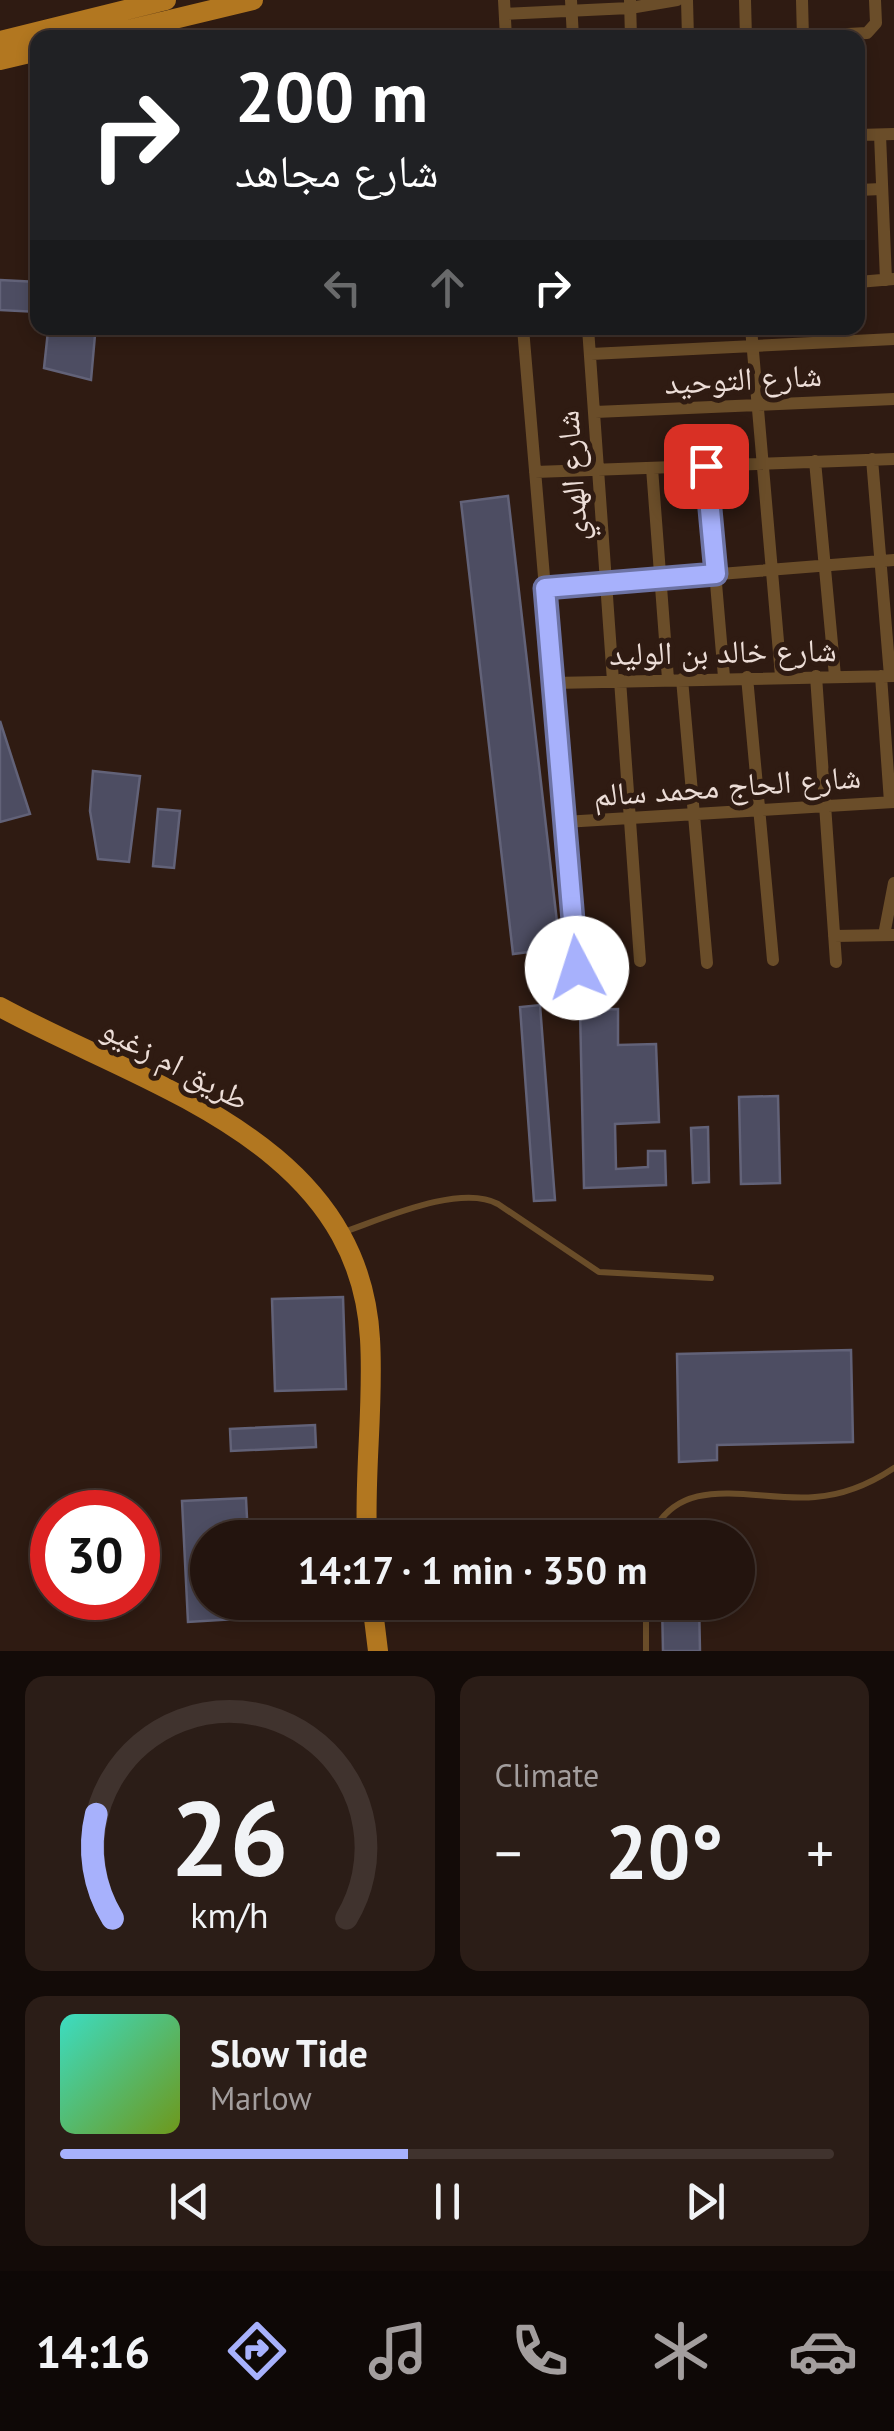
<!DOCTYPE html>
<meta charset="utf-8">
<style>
body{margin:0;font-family:"PT Sans","Noto Naskh Arabic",sans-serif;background:#2b1d17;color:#f1f3f6;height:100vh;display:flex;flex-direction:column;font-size:38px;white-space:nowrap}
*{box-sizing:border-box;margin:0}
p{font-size:32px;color:#a39e9e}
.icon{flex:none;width:55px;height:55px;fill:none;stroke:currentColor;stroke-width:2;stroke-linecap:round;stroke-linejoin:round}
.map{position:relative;height:1651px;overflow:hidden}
.drawer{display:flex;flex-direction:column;gap:25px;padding:25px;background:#130b08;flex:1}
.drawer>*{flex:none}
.guide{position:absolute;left:30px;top:30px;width:835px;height:305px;border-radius:20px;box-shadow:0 5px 15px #0003,0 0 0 2px #40332e;background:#202124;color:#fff;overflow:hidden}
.speed{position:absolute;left:30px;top:1490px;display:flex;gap:20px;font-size:50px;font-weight:700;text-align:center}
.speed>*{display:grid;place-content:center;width:130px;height:130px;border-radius:50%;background:#23140e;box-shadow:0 5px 15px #0003,0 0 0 2px #40332e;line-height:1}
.speed .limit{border:15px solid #d22;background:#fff;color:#111}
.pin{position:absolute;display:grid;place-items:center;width:85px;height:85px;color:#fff;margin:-42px;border-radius:20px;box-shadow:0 5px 15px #0006}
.me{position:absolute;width:110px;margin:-55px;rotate:355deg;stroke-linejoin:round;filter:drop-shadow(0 0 8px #0008)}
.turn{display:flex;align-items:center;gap:35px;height:210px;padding:0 40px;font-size:45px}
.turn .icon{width:130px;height:130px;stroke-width:2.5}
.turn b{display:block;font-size:70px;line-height:85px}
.lanes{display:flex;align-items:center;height:95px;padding:0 40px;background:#0003;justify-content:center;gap:50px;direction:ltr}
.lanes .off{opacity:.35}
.big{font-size:75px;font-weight:800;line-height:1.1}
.drawer .widget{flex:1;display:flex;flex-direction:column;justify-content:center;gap:15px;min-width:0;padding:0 35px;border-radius:20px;background:#2b1d17}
.drawer .dial{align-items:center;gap:0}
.dial svg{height:260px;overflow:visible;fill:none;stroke:#40332e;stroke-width:7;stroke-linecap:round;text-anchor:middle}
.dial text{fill:#f1f3f6;stroke:none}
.song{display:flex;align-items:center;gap:30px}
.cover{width:120px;height:120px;border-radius:15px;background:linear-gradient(135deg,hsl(170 70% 55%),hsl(80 70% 35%))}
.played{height:10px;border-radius:5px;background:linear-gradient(90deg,#a7b1fc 45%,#40332e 45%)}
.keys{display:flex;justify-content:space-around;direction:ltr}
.heat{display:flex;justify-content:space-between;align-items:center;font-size:55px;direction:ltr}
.drawer .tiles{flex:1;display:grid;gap:25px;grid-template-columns:1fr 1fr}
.widget:last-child{grid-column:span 2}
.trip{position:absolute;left:190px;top:1520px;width:565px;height:100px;border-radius:50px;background:#23140e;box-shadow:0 5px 15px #0003,0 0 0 2px #40332e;font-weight:800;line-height:100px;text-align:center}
.tab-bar{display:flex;height:160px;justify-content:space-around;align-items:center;background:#0e0806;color:#a39e9e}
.tab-bar .icon{width:70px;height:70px}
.tab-bar .selected{color:#a7b1fc}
.tab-bar b{font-size:45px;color:#f1f3f6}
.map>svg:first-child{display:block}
</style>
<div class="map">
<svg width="894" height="1651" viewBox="0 0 894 1651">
<rect width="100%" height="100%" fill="#2f1b12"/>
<path fill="#4d4d62" stroke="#626278" stroke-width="2.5" d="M0,280L38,282V312L0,310Z
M48,331L95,335L91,380L44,368Z
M508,496L560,948L513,954L461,502Z
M0,721L30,814L0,822Z
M93,771L140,776L129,862L98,859L90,811Z
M158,809L180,811L174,868L153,866Z
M540,1005L555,1200L534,1201L520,1007Z
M618,1009V1045L656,1044L659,1122L615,1124L616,1169L648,1167V1151H665L666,1185L584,1188L580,1010Z
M778,1096L780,1183L741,1184L739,1097Z
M708,1127L709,1182L693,1183L691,1128Z
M343,1297L346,1389L275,1391L272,1299Z
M851,1350L853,1442L717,1445V1460L679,1462L677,1354Z
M315,1425L316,1447L231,1451L230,1429Z
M246,1498L248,1538H208V1602H251L252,1618L188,1622L182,1501Z
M662,1602H699L700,1651H663Z"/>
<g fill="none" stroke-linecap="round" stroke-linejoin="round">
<path stroke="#6a4d29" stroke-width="6" d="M341,1233C380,1220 460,1183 498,1204L599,1272L711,1278
M650,1538C680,1468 757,1503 815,1497C844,1495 870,1484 894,1468
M646,1651V1602"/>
<path stroke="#6a4d29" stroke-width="12" d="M504,0L506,38
M571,0L573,38
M630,0L631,38
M687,0L688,38
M745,0L746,38
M802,0L803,38
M505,14L630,8L677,0
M773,38L867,33L876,23L875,0
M858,135L894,134
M880,135L886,280
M858,190L882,189
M858,282L894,279
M523,328L577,968
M588,328L613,681
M751,328L781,676
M591,354L894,339
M595,412L894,399
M872,459L890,676
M815,461L835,676
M706,466L724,677
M652,468L668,679
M535,472L894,459
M545,588L894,560
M816,676L836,962
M881,676L890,802
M747,677L773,960
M682,679L707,963
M620,680L640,961
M553,683L894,676
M564,822L894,802
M884,935L894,883
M834,936L894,935"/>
<path stroke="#b27720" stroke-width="20" d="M95,38L253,0
M0,41L166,0
M0,60L38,51
M0,1007C145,1086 359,1140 370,1339C374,1405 364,1472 367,1538
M372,1602L378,1651"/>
</g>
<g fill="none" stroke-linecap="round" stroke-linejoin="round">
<g stroke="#6d73a4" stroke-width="25">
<path id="route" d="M577,968L545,588L716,574L706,466"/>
</g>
<use href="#route" stroke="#a7b1fc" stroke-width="18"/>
</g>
<g text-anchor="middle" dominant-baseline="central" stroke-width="10" stroke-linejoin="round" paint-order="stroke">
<g font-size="32" fill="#ecddd7" stroke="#2f1b12">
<text transform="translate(743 378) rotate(-3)">شارع التوحيد</text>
<text transform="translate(571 476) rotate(-94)">شارع الهدي</text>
<text transform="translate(723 651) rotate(-1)">شارع خالد بن الوليد</text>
<text transform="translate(727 785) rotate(-4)">شارع الحاج محمد سالم</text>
<text transform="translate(176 1063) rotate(28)">طريق ام زغيو</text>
</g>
</g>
</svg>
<div class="speed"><div class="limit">30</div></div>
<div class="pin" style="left:706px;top:466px;background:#d93025"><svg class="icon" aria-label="arrive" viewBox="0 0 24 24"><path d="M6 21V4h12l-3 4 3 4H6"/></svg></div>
<svg class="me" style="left:577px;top:968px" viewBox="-20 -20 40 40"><circle r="19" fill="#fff"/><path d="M0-13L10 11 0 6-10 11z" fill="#a7b1fc"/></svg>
<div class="trip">14:17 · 1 min · 350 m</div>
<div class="guide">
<div class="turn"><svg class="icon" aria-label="right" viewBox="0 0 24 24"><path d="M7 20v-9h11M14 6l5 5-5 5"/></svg><div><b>200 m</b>شارع مجاهد</div></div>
<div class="lanes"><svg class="icon off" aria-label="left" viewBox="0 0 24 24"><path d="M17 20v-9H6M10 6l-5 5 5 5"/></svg><svg class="icon off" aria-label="ahead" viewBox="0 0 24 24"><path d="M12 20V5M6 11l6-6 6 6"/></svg><svg class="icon" aria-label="right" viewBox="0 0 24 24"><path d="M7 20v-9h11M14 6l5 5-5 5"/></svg></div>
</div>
</div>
<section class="drawer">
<div class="tiles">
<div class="widget dial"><svg viewBox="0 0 100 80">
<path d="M14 69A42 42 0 1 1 86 69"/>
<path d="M14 69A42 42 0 0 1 9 37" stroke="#a7b1fc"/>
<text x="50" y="56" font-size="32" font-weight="700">26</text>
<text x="50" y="72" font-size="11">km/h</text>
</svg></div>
<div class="widget"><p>Climate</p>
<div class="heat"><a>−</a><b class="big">20°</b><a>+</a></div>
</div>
<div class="widget">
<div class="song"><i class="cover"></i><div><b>Slow Tide</b><p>Marlow</p></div></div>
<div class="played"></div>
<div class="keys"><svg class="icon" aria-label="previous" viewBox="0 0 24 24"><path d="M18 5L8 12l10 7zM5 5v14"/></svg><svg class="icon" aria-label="pause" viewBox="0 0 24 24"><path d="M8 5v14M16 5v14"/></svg><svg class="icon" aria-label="next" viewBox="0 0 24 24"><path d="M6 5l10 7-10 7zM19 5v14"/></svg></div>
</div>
</div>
</section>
<nav class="tab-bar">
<b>14:16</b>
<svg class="icon selected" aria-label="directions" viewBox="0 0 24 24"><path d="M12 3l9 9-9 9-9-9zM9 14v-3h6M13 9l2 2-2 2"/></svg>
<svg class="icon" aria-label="music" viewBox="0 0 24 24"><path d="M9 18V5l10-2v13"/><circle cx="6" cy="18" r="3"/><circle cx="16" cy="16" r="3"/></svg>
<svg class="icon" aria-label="phone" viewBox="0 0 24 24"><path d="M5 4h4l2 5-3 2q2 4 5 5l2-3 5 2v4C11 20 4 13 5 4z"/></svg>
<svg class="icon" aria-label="climate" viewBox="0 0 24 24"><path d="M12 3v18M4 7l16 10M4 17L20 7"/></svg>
<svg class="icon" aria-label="car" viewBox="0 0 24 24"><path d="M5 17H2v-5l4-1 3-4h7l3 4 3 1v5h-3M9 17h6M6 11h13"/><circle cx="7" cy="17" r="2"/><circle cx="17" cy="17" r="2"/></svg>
</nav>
